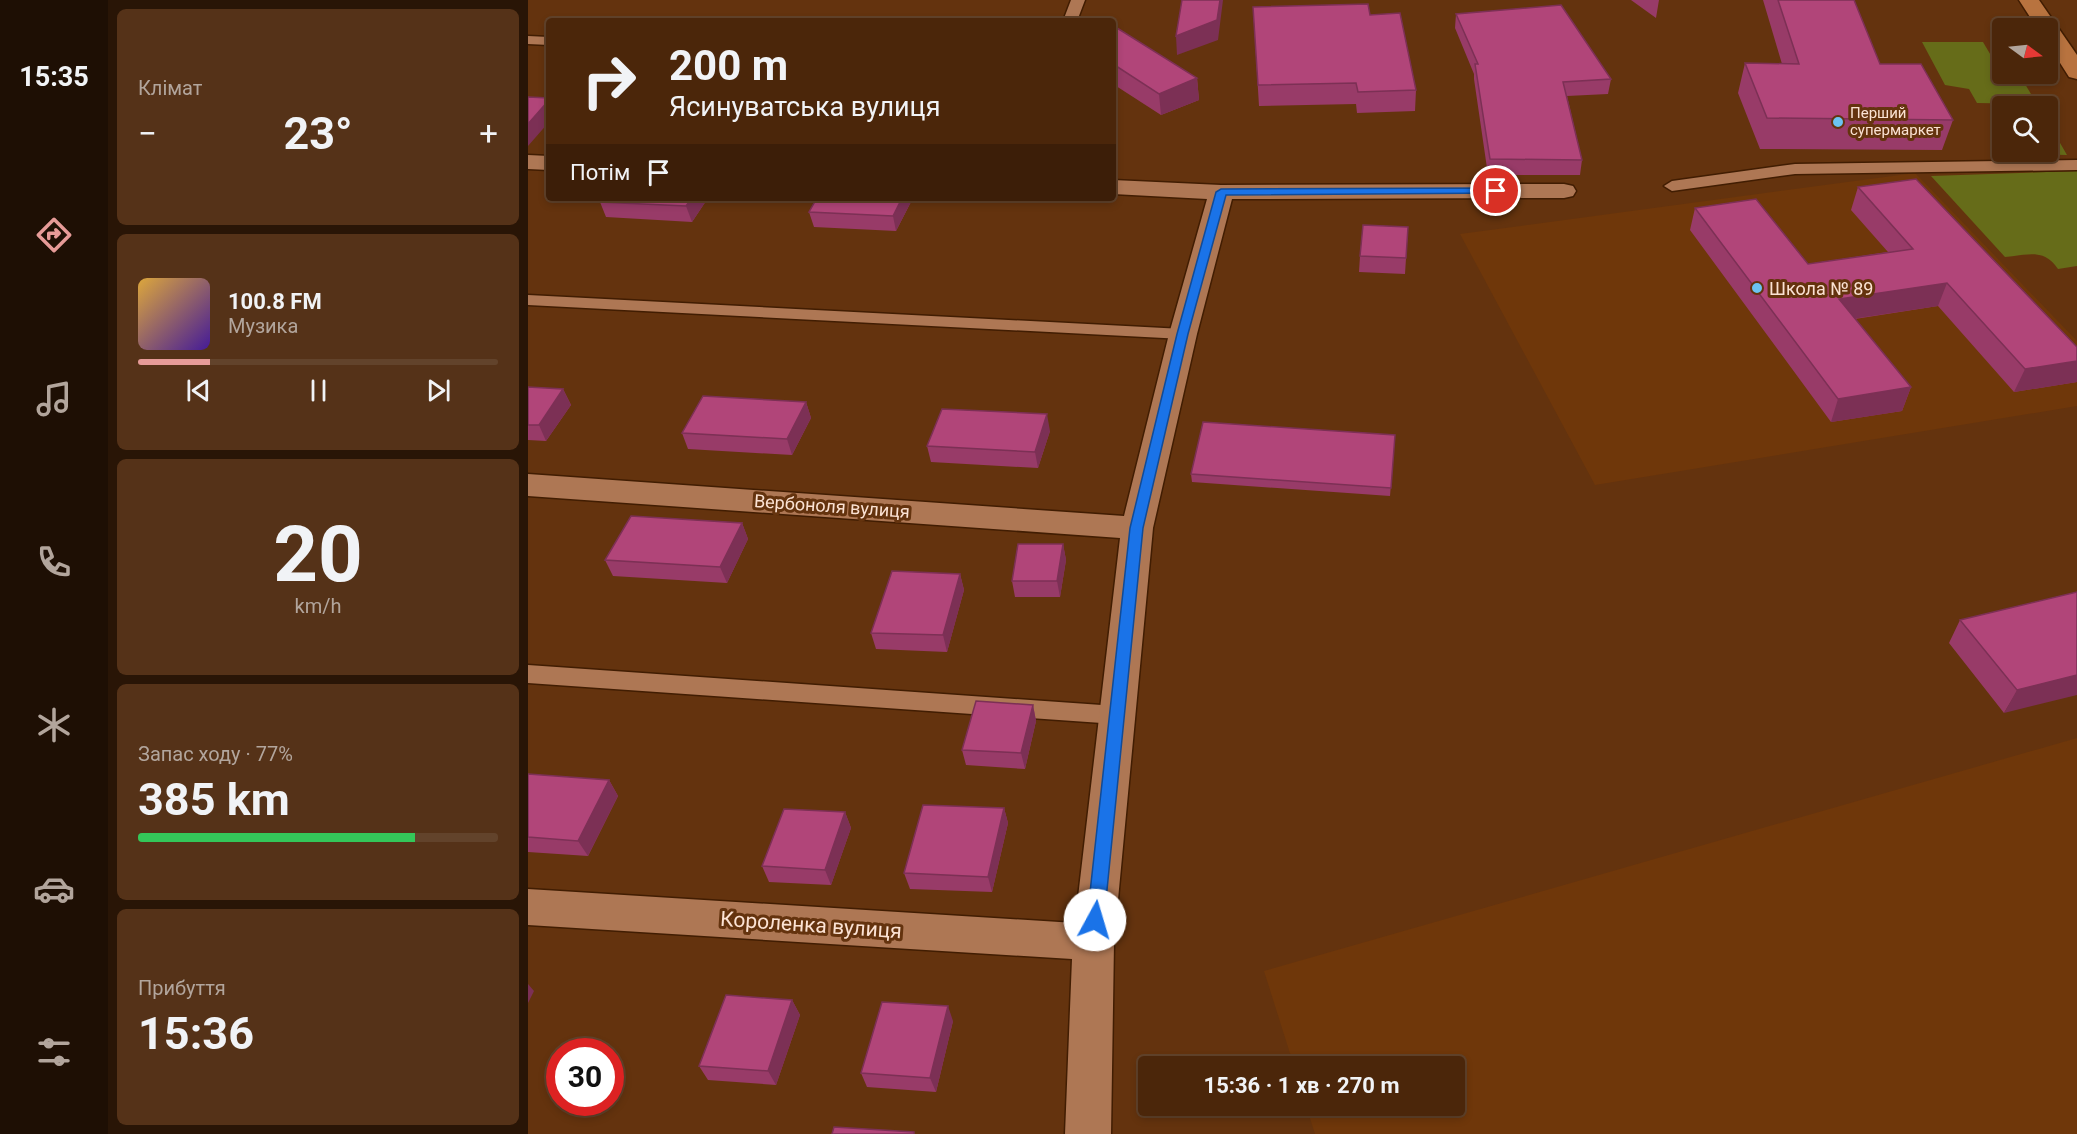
<!DOCTYPE html>
<html lang="uk">
<meta charset="utf-8">
<style>
body{margin:0;font-family:Roboto,sans-serif;background:#553218;color:#f1f3f6;height:100vh;display:flex;flex-direction:column;font-size:22px;white-space:nowrap}
*{box-sizing:border-box;margin:0}
p{font-size:20px;color:#b2a59c}
.icon{flex:none;width:33px;height:33px;fill:none;stroke:currentColor;stroke-width:2;stroke-linecap:round;stroke-linejoin:round}
.map{position:relative;flex:1;overflow:hidden}
.details{display:flex;flex-direction:column;gap:9px;padding:9px;background:#291506;width:420px}
.details>*{flex:none}
.top-card{position:absolute;left:18px;top:18px;width:570px;height:183px;border-radius:6px;box-shadow:0 3px 9px #0003,0 0 0 2px #62432b;background:#4b260a;color:#f1f3f6;overflow:hidden}
.needle{width:39px;rotate:105deg}
.tools{position:absolute;left:1464px;top:18px;display:grid;gap:12px}
.tools a{display:grid;place-items:center;width:66px;height:66px;border-radius:6px;background:#4b260a;box-shadow:0 3px 9px #0003,0 0 0 2px #62432b;font-size:30px}
.speed{position:absolute;left:18px;top:1038px;display:flex;gap:12px;font-size:30px;font-weight:700;text-align:center}
.speed>*{display:grid;place-content:center;width:78px;height:78px;border-radius:50%;background:#4b260a;box-shadow:0 3px 9px #0003,0 0 0 2px #62432b;line-height:1}
.speed .limit{border:9px solid #d22;background:#fff;color:#111}
.pin{position:absolute;display:grid;place-items:center;width:51px;height:51px;color:#fff;margin:-26px;border:3px solid #fff;border-radius:50%;box-shadow:0 2px 6px #0007}
.me{position:absolute;width:66px;margin:-33px;rotate:6deg;stroke-linejoin:round;filter:drop-shadow(0 0 4px #0008)}
.turn{display:flex;align-items:center;gap:21px;height:126px;padding:0 24px;font-size:27px}
.turn .icon{width:78px;height:78px;stroke-width:2.5}
.turn b{display:block;font-size:42px;line-height:51px}
.then{display:flex;align-items:center;height:57px;padding:0 24px;background:#0003;gap:12px;font-size:22px}
.big{font-size:45px;font-weight:700;line-height:1.1}
.details .card{flex:1;display:flex;flex-direction:column;justify-content:center;gap:9px;min-width:0;padding:0 21px;border-radius:9px;background:#553218}
.details .dial{align-items:center;gap:0}
.dial b{font-size:78px;line-height:1}
.song{display:flex;align-items:center;gap:18px}
.cover{width:72px;height:72px;border-radius:9px;background:linear-gradient(135deg,hsl(40 70% 55%),hsl(260 70% 35%))}
.played{height:6px;border-radius:3px;background:linear-gradient(90deg,#e69b98 20%,#62432b 20%)}
.keys{display:flex;justify-content:space-around;direction:ltr}
.heat{display:flex;justify-content:space-between;align-items:center;font-size:33px;direction:ltr}
.charge{height:9px;border-radius:4px;background:linear-gradient(90deg,#34c759 77%,#62432b 0)}
.trip{position:absolute;left:610px;top:1056px;width:327px;height:60px;border-radius:6px;background:#4b260a;box-shadow:0 3px 9px #0003,0 0 0 2px #62432b;font-weight:700;line-height:60px;text-align:center}
main{display:flex;flex:1;min-height:0}
.menu{display:flex;flex-direction:column;width:108px;justify-content:space-around;align-items:center;background:#1e0f04;color:#b2a59c}
.menu .icon{width:42px;height:42px}
.menu .selected{color:#e69b98}
.menu b{font-size:27px;color:#f1f3f6}
.map>svg:first-child{display:block}
</style>
<main>
<nav class="menu">
<b>15:35</b>
<svg class="icon selected" aria-label="directions" viewBox="0 0 24 24"><path d="M12 3l9 9-9 9-9-9zM9 14v-3h6M13 9l2 2-2 2"/></svg>
<svg class="icon" aria-label="music" viewBox="0 0 24 24"><path d="M9 18V5l10-2v13"/><circle cx="6" cy="18" r="3"/><circle cx="16" cy="16" r="3"/></svg>
<svg class="icon" aria-label="phone" viewBox="0 0 24 24"><path d="M5 4h4l2 5-3 2q2 4 5 5l2-3 5 2v4C11 20 4 13 5 4z"/></svg>
<svg class="icon" aria-label="climate" viewBox="0 0 24 24"><path d="M12 3v18M4 7l16 10M4 17L20 7"/></svg>
<svg class="icon" aria-label="car" viewBox="0 0 24 24"><path d="M5 17H2v-5l4-1 3-4h7l3 4 3 1v5h-3M9 17h6M6 11h13"/><circle cx="7" cy="17" r="2"/><circle cx="17" cy="17" r="2"/></svg>
<svg class="icon" aria-label="filters" viewBox="0 0 24 24"><path d="M4 7h16M4 17h16"/><circle cx="9" cy="7" r="2"/><circle cx="15" cy="17" r="2"/></svg>
</nav>
<section class="details">
<div class="card"><p>Клімат</p>
<div class="heat"><a>−</a><b class="big">23°</b><a>+</a></div>
</div>
<div class="card">
<div class="song"><i class="cover"></i><div><b>100.8 FM</b><p>Музика</p></div></div>
<div class="played"></div>
<div class="keys"><svg class="icon" aria-label="previous" viewBox="0 0 24 24"><path d="M18 5L8 12l10 7zM5 5v14"/></svg><svg class="icon" aria-label="pause" viewBox="0 0 24 24"><path d="M8 5v14M16 5v14"/></svg><svg class="icon" aria-label="next" viewBox="0 0 24 24"><path d="M6 5l10 7-10 7zM19 5v14"/></svg></div>
</div>
<div class="card dial"><b>20</b><p>km/h</p></div>
<div class="card"><p>Запас ходу · 77%</p><b class="big">385 km</b><div class="charge"></div></div>
<div class="card"><p>Прибуття</p><b class="big">15:36</b></div>
</section>
<div class="map">
<svg width="1549" height="1134" viewBox="0 0 1549 1134">
<rect width="100%" height="100%" fill="#64330e"/>
<path fill="#6f370a" d="M1387,173L1549,341V406L1067,485L932,234Z
M1549,738V1134H787L778,1106H927V1066H766L736,971Z"/>
<path fill="#666c19" d="M1455,42L1474,74H1491L1509,104L1449,103L1441,89L1417,85L1394,42Z
M1520,122L1539,155L1487,154L1481,152H1520Z
M1549,171V266L1530,269C1516,248 1500,255 1477,257L1403,176Z"/>
<g fill="none" stroke-linecap="round" stroke-linejoin="round">
<g stroke="#411d02" stroke-width="3">
<path id="service" d="M543,0H557L549,21H535Z
M0,36L21,37V45L0,44Z
M1549,160V170L1267,174L1144,191L1136,186L1144,181L1267,164Z
M0,295L655,329L661,330L664,334L661,338L655,339L0,305Z
M0,665L588,706L596,709L600,715L596,721L588,724L0,683Z"/>
</g>
<g stroke="#411d02" stroke-width="3">
<path id="minor" d="M0,155L21,156V170L0,169Z
M585,180L693,185L1036,184L1045,186L1048,191L1045,196L1036,198L704,199L669,334L625,528L586,942L583,1134H537L544,959L0,925V889L547,923L592,538L0,496V474L596,516L641,334L679,199L585,194Z"/>
</g>
<g stroke="#411d02" stroke-width="3">
<path id="secondary" d="M1491,0H1511L1549,55V79L1541,77L1520,44V28H1509Z"/>
</g>
<use href="#service" fill="#ae7754" fill-rule="evenodd"/>
<use href="#minor" fill="#ae7754" fill-rule="evenodd"/>
<use href="#secondary" fill="#b8733f" fill-rule="evenodd"/>
</g>
<path fill="#983b68" d="M1103,0H1131L1128,18Z
M1235,0H1326L1352,64L1425,120L1414,150L1232,149L1210,93L1217,63L1254,64Z
M725,7L842,15L888,90L887,111L829,113L828,104L731,106Z
M928,14L1083,79L1080,94L1039,96L1054,160L1052,175H960L946,79V74L927,28Z
M585,30L669,78L671,100L633,115L585,84Z
M1330,187L1549,347V382L1486,392L1410,306L1327,319L1383,387L1374,411L1303,422L1162,230L1167,208L1280,264L1360,252L1323,210Z
M75,198H180L164,222L78,217L72,202Z
M385,198L368,231L286,227L281,212Z
M880,227L877,274L831,272L832,256Z
M0,387L35,389L43,405L18,441L0,440Z
M278,402L283,418L264,455L160,449L154,433Z
M522,431L510,468L403,462L399,446Z
M867,435L862,496L664,482L663,474Z
M214,523L220,539L199,583L85,576L77,560Z
M535,544L538,560L532,597H487L484,581Z
M432,574L436,590L419,652L348,649L343,633Z
M1549,592L1476,713L1421,643L1432,620Z
M505,705L508,721L497,769L438,765L434,750Z
M0,774L81,780L90,796L60,856L0,852Z
M476,808L480,823L464,892L382,889L376,873Z
M317,812L323,828L303,885L241,882L234,866Z
M264,1000L272,1015L248,1085L180,1080L171,1066Z
M425,1021L408,1092L339,1087L333,1073Z"/>
<path fill="#7c3055" d="M692,0H695L690,40L649,55L648,36Z
M669,78L671,100L633,115L631,94Z
M21,100V122L0,146V124Z
M164,198H180L164,222L158,206Z
M374,198H385L368,231L365,216Z
M1419,283L1410,306L1304,322L1311,299Z
M1549,361V382L1486,392L1497,369Z
M1383,387L1374,411L1303,422L1310,399Z
M35,389L43,405L18,441L11,425Z
M278,402L283,418L264,455L259,439Z
M519,414L522,431L510,468L507,452Z
M214,523L220,539L199,583L192,567Z
M535,544L538,560L532,597L529,581Z
M432,574L436,590L419,652L415,635Z
M1549,675V695L1476,713L1489,690Z
M505,705L508,721L497,769L493,753Z
M81,780L90,796L60,856L50,841Z
M476,808L480,823L464,892L460,877Z
M317,812L323,828L303,885L297,870Z
M0,984L6,991L0,1003Z
M264,1000L272,1015L248,1085L240,1071Z
M420,1006L425,1021L408,1092L402,1078Z"/>
<path fill="#b14579" stroke="#7c3055" stroke-width="1.5" d="M654,0H692L689,20L648,36Z
M1250,0H1326L1352,64H1393L1425,120L1239,118L1217,63L1271,64Z
M840,4L842,15L872,13L888,90L830,92L828,83L730,85L725,7Z
M1033,5L1083,79L1035,82L1054,160L962,159L947,64H950L928,14Z
M589,28L669,78L631,94L585,64V30Z
M0,97L21,98V100L0,124Z
M1388,179L1549,347V361L1497,369L1419,283L1311,299L1383,387L1310,399L1167,208L1228,199L1280,264L1385,249L1330,187Z
M75,198H164L158,206L72,202Z
M289,198H374L365,216L281,212Z
M835,225L880,227L878,258L832,256Z
M0,387L35,389L11,425H0Z
M175,396L278,402L259,439L154,433Z
M414,409L519,414L507,452L399,446Z
M675,422L867,435L863,488L663,474Z
M103,516L214,523L192,567L77,560Z
M490,544H535L529,581H484Z
M364,571L432,574L415,635L343,633Z
M1549,592V675L1489,690L1432,620Z
M448,701L505,705L493,753L434,750Z
M0,774L81,780L50,841L0,837Z
M395,805L476,808L460,877L376,873Z
M256,809L317,812L297,870L234,866Z
M198,995L264,1000L240,1071L171,1066Z
M354,1002L420,1006L402,1078L333,1073Z
M306,1127L386,1132V1134H304Z"/>
<path fill="#1a73e8" stroke="#114b97" stroke-width="1.5" d="M968,188L973,191L971,193L698,195L660,334L615,528L576,920L573,925L567,927L561,925L559,920L602,528L649,334L688,192L693,189Z"/>
<g fill="#6bc3f2" stroke="#64330e" stroke-width="2">
<circle cx="1310" cy="122" r="6"/>
<circle cx="1229" cy="288" r="6"/>
</g>
<g text-anchor="middle" dominant-baseline="central" stroke-width="6" stroke-linejoin="round" paint-order="stroke">
<g font-size="15" fill="#fbe2d3" stroke="#64330e" text-anchor="start">
<text x="1322" y="113">Перший<tspan x="1322" dy="17">супермаркет</tspan></text>
</g>
<g font-size="18" fill="#fbe2d3" stroke="#64330e" text-anchor="start">
<text x="1241" y="288">Школа № 89</text>
</g>
<g font-size="18" fill="#fbe2d3" stroke="#64330e">
<text transform="translate(304 506) rotate(4)">Вербоноля вулиця</text>
</g>
<g font-size="21" fill="#fbe2d3" stroke="#64330e">
<text transform="translate(283 925) rotate(4)">Короленка вулиця</text>
</g>
</g>
</svg>
<div class="tools">
<a><svg class="needle" viewBox="-14 -14 28 28"><path d="M0-13l5 13h-10z" fill="#e53935"/><path d="M0 13l5-13h-10z" fill="#b2a59c"/></svg></a>
<a><svg class="icon" aria-label="search" viewBox="0 0 24 24"><circle cx="10" cy="10" r="6"/><path d="M15 15l6 6"/></svg></a>
</div>
<div class="speed"><div class="limit">30</div></div>
<div class="pin" style="left:968px;top:191px;background:#d93025"><svg class="icon" aria-label="arrive" viewBox="0 0 24 24"><path d="M6 21V4h12l-3 4 3 4H6"/></svg></div>
<svg class="me" style="left:567px;top:920px" viewBox="-20 -20 40 40"><circle r="19" fill="#fff"/><path d="M0-13L10 11 0 6-10 11z" fill="#1a73e8"/></svg>
<div class="trip">15:36 · 1 хв · 270 m</div>
<div class="top-card">
<div class="turn"><svg class="icon" aria-label="right" viewBox="0 0 24 24"><path d="M7 20v-9h11M14 6l5 5-5 5"/></svg><div><b>200 m</b>Ясинуватська вулиця</div></div>
<div class="then">Потім<svg class="icon" aria-label="arrive" viewBox="0 0 24 24"><path d="M6 21V4h12l-3 4 3 4H6"/></svg></div>
</div>
</div>
</main>
